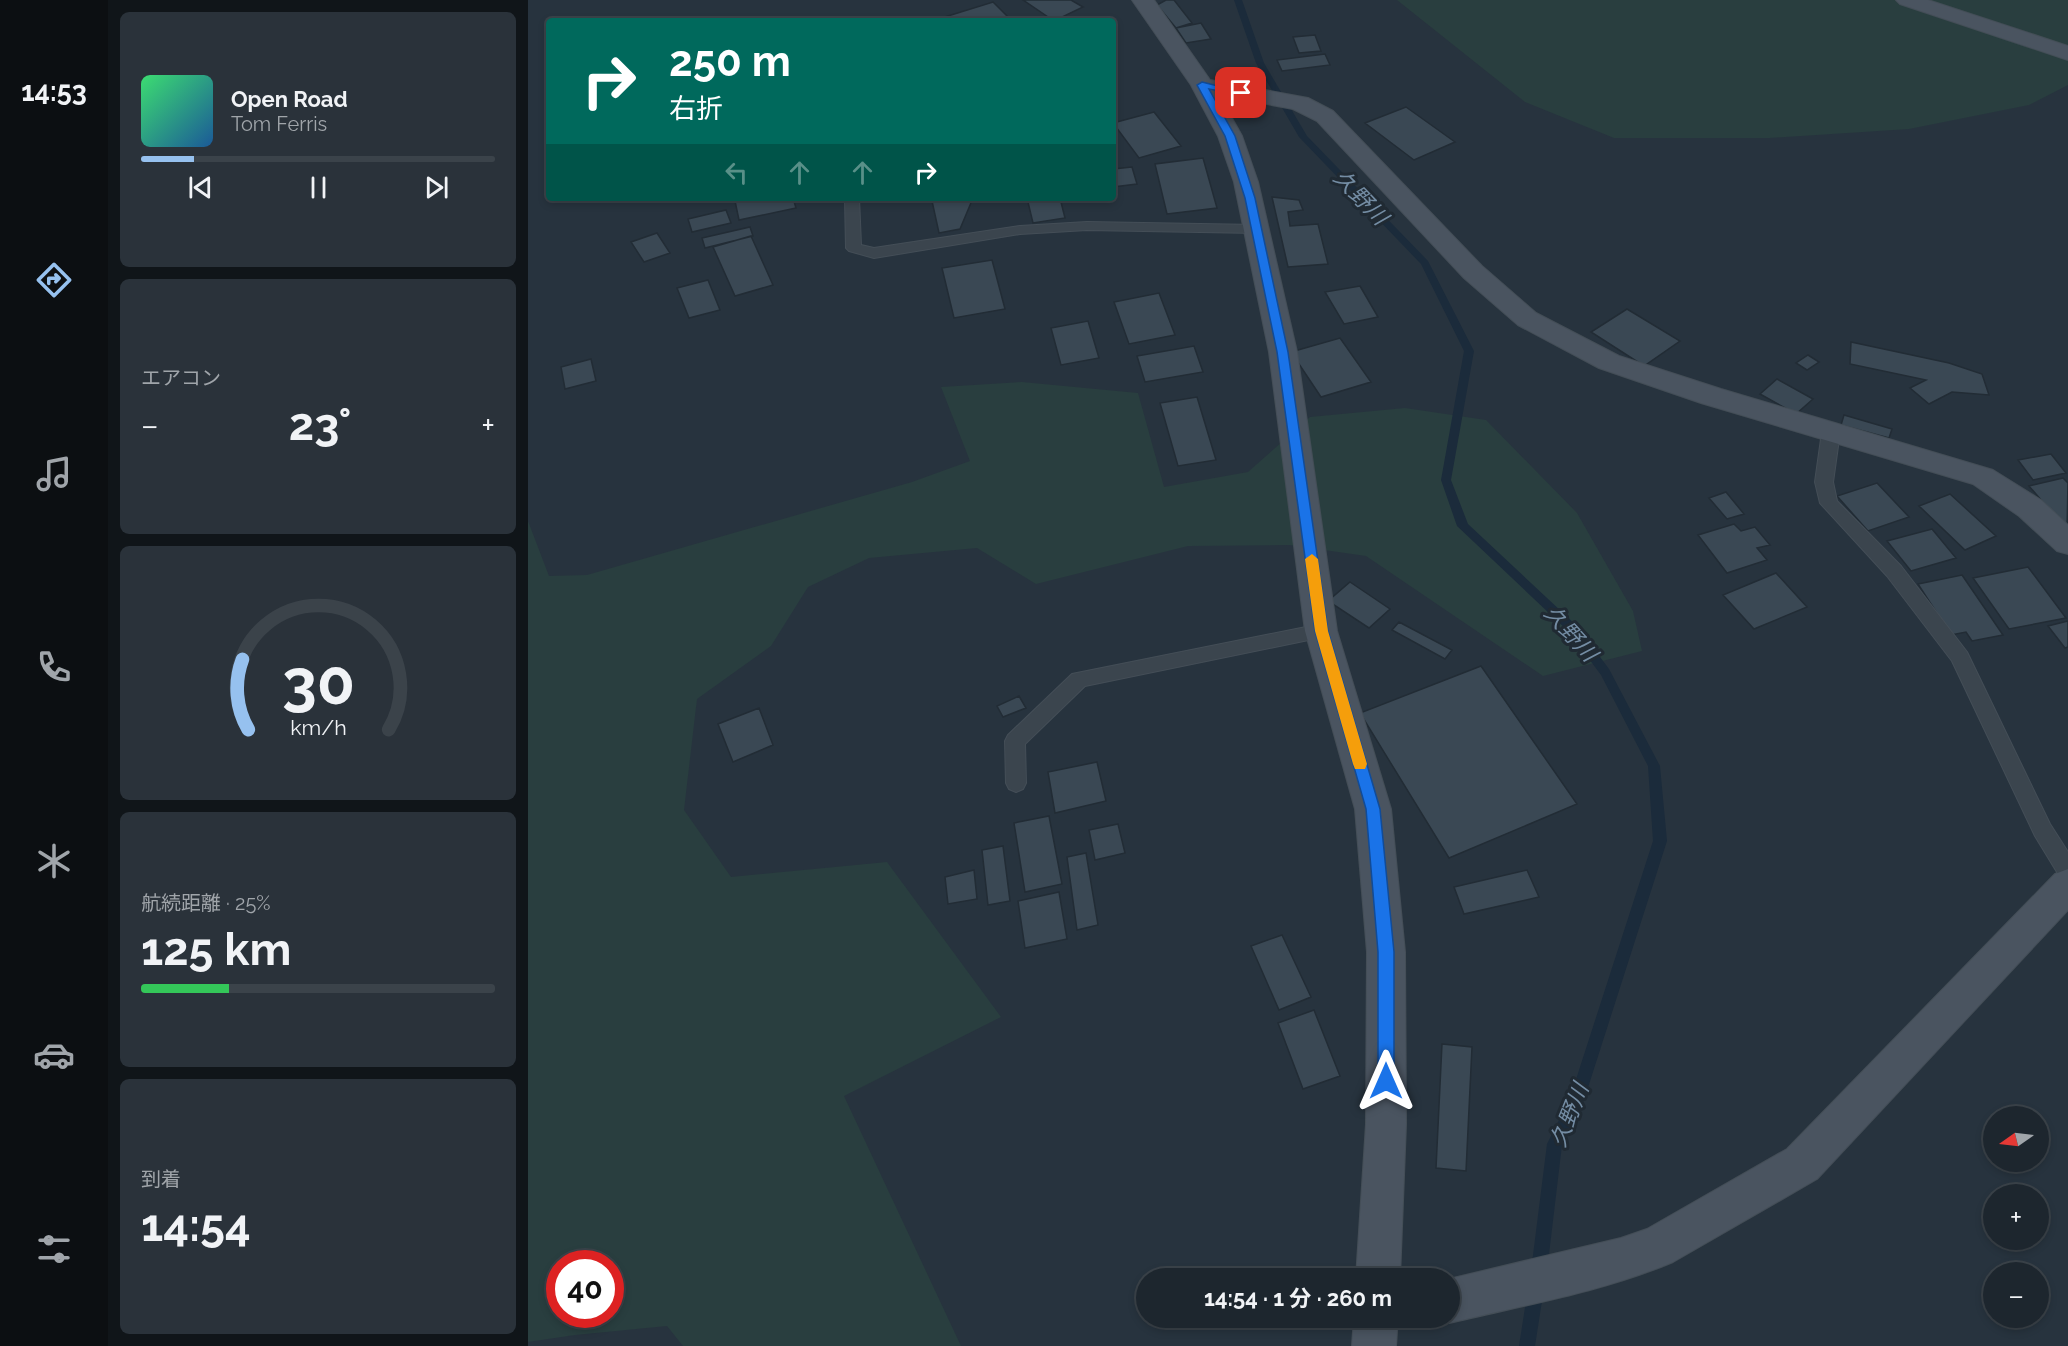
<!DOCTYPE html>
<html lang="ja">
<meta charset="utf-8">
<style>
body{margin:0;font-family:Raleway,"Noto Sans JP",sans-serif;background:#2a323a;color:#f1f3f6;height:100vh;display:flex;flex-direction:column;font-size:22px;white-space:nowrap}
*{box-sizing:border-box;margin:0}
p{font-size:20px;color:#a0a5aa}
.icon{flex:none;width:33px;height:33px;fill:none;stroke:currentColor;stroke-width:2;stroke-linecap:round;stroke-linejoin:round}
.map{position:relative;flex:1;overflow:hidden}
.sheet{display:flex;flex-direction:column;gap:12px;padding:12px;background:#101519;width:420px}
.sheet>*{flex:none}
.guide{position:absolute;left:18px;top:18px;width:570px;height:183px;border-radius:6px;box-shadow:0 3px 9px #0003,0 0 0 2px #3b434a;background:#00695c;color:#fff;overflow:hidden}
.needle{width:39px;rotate:256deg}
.buttons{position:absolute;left:1455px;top:1106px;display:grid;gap:12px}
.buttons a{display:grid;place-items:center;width:66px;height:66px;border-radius:50%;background:#1d262e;box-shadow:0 3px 9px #0003,0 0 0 2px #3b434a;font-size:30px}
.speed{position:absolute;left:18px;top:1250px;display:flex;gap:12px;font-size:30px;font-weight:700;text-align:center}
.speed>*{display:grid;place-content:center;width:78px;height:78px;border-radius:50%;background:#1d262e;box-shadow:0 3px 9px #0003,0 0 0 2px #3b434a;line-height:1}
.speed .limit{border:9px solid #d22;background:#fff;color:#111}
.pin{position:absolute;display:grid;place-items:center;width:51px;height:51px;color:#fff;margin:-26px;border-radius:12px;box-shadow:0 3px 9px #0006}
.me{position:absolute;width:66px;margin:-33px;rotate:0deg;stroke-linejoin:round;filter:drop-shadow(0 0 4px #0008)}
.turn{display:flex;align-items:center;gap:21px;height:126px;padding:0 24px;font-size:27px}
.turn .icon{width:78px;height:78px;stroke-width:2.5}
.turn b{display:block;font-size:42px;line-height:51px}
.lanes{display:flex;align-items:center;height:57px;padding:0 24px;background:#0003;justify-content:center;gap:30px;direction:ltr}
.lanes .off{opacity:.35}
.big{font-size:45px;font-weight:700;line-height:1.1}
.sheet .tile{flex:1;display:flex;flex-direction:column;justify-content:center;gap:9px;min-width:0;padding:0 21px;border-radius:9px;background:#2a323a}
.sheet .dial{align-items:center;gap:0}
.dial svg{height:156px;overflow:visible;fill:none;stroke:#3b434a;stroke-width:7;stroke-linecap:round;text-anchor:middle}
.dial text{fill:#f1f3f6;stroke:none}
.song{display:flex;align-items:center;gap:18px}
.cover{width:72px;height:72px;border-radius:9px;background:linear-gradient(135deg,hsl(140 70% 55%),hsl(210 70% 35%))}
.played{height:6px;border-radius:3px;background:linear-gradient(90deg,#96c1ef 15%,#3b434a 15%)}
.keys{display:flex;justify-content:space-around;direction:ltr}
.heat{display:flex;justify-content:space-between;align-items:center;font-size:33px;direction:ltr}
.charge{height:9px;border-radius:4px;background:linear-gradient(90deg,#34c759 25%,#3b434a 0)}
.trip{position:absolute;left:608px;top:1268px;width:324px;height:60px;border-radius:30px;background:#1d262e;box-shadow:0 3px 9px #0003,0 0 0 2px #3b434a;font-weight:700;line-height:60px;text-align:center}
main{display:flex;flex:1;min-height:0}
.tabs{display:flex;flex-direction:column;width:108px;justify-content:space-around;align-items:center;background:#0c0f12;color:#a0a5aa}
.tabs .icon{width:42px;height:42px}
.tabs .active{color:#96c1ef}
.tabs b{font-size:27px;color:#f1f3f6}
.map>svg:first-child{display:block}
</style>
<main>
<nav class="tabs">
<b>14:53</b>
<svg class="icon active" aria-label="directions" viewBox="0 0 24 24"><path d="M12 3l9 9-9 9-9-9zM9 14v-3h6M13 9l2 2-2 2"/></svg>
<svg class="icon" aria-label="music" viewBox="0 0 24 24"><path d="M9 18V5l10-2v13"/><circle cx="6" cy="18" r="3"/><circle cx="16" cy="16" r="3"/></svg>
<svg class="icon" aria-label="phone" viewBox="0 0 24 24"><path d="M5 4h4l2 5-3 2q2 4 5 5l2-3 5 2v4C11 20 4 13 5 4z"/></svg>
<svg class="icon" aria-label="climate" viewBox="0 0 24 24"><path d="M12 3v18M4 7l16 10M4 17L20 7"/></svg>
<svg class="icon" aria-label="car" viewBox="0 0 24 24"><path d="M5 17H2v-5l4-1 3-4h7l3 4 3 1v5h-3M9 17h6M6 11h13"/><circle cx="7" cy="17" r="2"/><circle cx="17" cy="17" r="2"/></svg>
<svg class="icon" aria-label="filters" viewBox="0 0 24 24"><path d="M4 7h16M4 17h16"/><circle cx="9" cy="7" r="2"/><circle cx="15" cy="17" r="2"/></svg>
</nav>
<section class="sheet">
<div class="tile">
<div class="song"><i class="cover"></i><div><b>Open Road</b><p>Tom Ferris</p></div></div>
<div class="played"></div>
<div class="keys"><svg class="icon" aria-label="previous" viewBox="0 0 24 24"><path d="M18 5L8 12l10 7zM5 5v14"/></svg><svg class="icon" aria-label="pause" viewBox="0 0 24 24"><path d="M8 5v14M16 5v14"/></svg><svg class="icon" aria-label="next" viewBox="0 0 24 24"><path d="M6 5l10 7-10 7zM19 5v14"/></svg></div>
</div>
<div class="tile"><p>エアコン</p>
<div class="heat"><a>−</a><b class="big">23°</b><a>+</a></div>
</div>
<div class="tile dial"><svg viewBox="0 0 100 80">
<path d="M14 69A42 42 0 1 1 86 69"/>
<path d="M14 69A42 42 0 0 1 11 33" stroke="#96c1ef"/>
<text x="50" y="56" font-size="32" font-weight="700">30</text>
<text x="50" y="72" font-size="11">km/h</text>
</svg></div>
<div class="tile"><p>航続距離 · 25%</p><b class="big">125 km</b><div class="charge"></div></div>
<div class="tile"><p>到着</p><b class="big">14:54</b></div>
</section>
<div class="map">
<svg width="1540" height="1346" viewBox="0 0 1540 1346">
<rect width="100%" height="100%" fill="#27333e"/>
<path fill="#293e3f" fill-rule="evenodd" d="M869,0H1540V85L1501,105L1381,129L1241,138H1086L997,102Z
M494,382L610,393L636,487L720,472L782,417L877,408L958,420L1049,513L1105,611L1114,651L1015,676L838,556L761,545L660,546L508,584L449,548L341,558L280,587L243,646L169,699L156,810L203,877L359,862L473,1017L316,1096L433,1346H155L139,1326L47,1335L0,1342V521L21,576L59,575L384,482L442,461L413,387ZM32,1263H82V1314H32Z"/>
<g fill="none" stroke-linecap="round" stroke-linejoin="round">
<path fill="#1b2b3b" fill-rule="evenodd" d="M706,0H714L736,63L779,136L900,261L946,351L923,480L940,524L1049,626L1081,669L1132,766L1139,841L1056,1100L1034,1145L1019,1271L1017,1277L1011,1279L1005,1277L1003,1271L1019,1144L1042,1098L1125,841L1120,766L1073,675L1041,632L929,526L913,480L936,351L893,264L771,137L728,63Z
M1008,1280L1014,1282L1016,1288L1007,1346H991L1000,1288L1002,1282Z"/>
</g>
<path fill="#3a4854" stroke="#222c35" stroke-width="1.5" d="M495,0H543L555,7L526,21Z
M638,0H646L664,23L648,28L629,5Z
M465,2L484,21L407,20Z
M673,23L683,39L658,43L648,28Z
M787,35L793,51L771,53L765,37Z
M797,54L802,65L754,71L749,60Z
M878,107L927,142L886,160L837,123Z
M626,112L653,146L611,158L585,123Z
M675,158L689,208L639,214L627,164Z
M604,167L609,184L585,187V169Z
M744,197L771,200L775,210L760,212L762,226L790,224L800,264L760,267Z
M223,198H265L268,208L211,220L207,201Z
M422,198H445L432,229L411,233L404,201Z
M499,198H532L537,218L505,223Z
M198,210L203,223L164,232L160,219Z
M222,227L225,236L177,248L174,238Z
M129,233L142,253L116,262L103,242Z
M223,236L245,285L207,296L185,247Z
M464,260L477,309L426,318L414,268Z
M180,280L192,310L161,318L149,288Z
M832,286L850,317L816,324L797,292Z
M631,293L647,335L601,344L586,302Z
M1099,309L1152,341L1116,366L1063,332Z
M560,321L571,358L533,365L523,328Z
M812,338L843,382L793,397L763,352Z
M1323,342L1421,363L1454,374L1461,395L1424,392L1401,404L1382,388L1398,380L1322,364Z
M666,346L675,372L617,382L609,356Z
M1280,355L1291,362L1279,370L1268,363Z
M63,359L68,381L37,389L33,367Z
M1249,379L1285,399L1268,414L1232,394Z
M669,397L688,460L650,466L632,403Z
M1316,415L1364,429L1361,438L1313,425Z
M1523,454L1538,473L1505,480L1490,460Z
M1535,478L1540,483L1539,530L1501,486Z
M1349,483L1381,517L1340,531L1309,496Z
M1198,492L1216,514L1199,519L1181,498Z
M1422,494L1468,536L1437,550L1391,506Z
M1206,524L1213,531L1227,527L1242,545L1229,548L1239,560L1199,573L1170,535Z
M1404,529L1428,558L1383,571L1359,541Z
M1500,567L1538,618L1481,629L1445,578Z
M1248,573L1279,607L1226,629L1195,595Z
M1434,575L1475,635L1444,641L1438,632L1423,635L1390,584Z
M822,582L862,609L841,628L800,601Z
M1540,621V647L1537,648L1520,626Z
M871,622L924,650L917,659L864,630Z
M953,666L1049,804L921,858L832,713Z
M491,696L498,708L475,717L469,706Z
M231,708L245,745L205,762L190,724Z
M569,762L578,801L527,813L520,772Z
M521,816L534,884L497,892L486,823Z
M590,824L597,853L567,860L561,830Z
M475,846L482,901L460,905L454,850Z
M558,853L570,925L549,930L539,857Z
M446,870L449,899L420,904L417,877Z
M999,870L1011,897L936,914L926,887Z
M531,892L539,939L497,948L490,901Z
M754,935L783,997L751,1010L723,946Z
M786,1010L812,1076L775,1089L750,1023Z
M914,1044L944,1047L938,1171L908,1168Z"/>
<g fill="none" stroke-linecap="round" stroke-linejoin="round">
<g stroke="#444e57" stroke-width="2">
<path id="lane" d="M317,198H331L333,245L346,248L492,226L559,222L729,225L736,229L729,233L559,230L492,234L346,258L321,251L318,248Z
M1303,426L1309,428L1312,432L1305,482L1309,501L1373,566L1439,652L1522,824L1540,852V879L1532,877L1507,836L1424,661L1359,576L1292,503L1287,482L1294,432L1297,428Z
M793,624L800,626L803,631L800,636L557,686L497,744L498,783L495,789L488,792L481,789L478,783L477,741L480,735L544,674Z"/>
</g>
<g stroke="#444e57" stroke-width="2">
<path id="secondary" d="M604,0H626L682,80L780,98L805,111L954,266L1008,313L1091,356L1193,389L1465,470L1513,500L1540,525V554L1529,551L1491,516L1445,484L1173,403L1071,368L990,325L936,278L789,121L765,109L691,95L714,136L730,182L769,352L809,631L863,809L877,952L878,1124L872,1278H828L838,1124L839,952L827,809L777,631L741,352L706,182L690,136L663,85Z
M1368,0H1400L1540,46V60L1372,4Z
M1540,869V910L1289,1179L1145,1262C1074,1292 996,1305 921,1323L907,1317H921V1279L1093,1238L1119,1229L1259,1149L1527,874Z
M826,1317H870L868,1346H824Z"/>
</g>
<use href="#lane" fill="#3b454e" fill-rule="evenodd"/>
<use href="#secondary" fill="#4a5460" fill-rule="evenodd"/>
</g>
<path fill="#1a73e8" stroke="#114b97" stroke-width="1.5" d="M674,82L718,93L713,95L681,89L707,136L727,198L760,352L800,631L852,809L866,952V1081L864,1087L858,1089L852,1087L850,1081V952L838,809L787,631L749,352L717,198L697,136L669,85Z"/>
<path fill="#f59e0b" d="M784,554L790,559L800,631L839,764L837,769H827L825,764L787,631L777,559Z"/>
<g text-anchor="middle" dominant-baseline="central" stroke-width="6" stroke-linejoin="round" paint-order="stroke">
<g font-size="22" font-style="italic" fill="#748da4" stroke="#202a33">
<text transform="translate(833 197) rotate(46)">久野川</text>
<text transform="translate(1043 633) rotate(48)">久野川</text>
<text transform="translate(1041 1115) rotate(-68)">久野川</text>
</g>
</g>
</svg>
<div class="buttons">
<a><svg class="needle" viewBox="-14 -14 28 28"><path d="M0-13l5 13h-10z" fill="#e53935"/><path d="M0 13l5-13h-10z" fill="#a0a5aa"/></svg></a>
<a>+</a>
<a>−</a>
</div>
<div class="speed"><div class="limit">40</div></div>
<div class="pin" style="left:713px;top:93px;background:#d93025"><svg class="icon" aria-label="arrive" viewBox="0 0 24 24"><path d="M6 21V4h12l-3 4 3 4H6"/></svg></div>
<svg class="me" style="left:858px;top:1081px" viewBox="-20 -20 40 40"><path d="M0-17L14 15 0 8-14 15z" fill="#1a73e8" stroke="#fff" stroke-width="4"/></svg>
<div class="trip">14:54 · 1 分 · 260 m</div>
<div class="guide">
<div class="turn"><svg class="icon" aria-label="right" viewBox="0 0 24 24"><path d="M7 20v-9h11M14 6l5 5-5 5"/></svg><div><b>250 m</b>右折</div></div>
<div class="lanes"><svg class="icon off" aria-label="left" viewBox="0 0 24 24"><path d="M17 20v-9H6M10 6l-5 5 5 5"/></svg><svg class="icon off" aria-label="ahead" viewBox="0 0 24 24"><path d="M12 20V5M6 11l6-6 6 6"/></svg><svg class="icon off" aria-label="ahead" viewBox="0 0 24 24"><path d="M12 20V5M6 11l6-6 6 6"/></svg><svg class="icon" aria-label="right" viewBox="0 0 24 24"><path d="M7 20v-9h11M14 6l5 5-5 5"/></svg></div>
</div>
</div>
</main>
